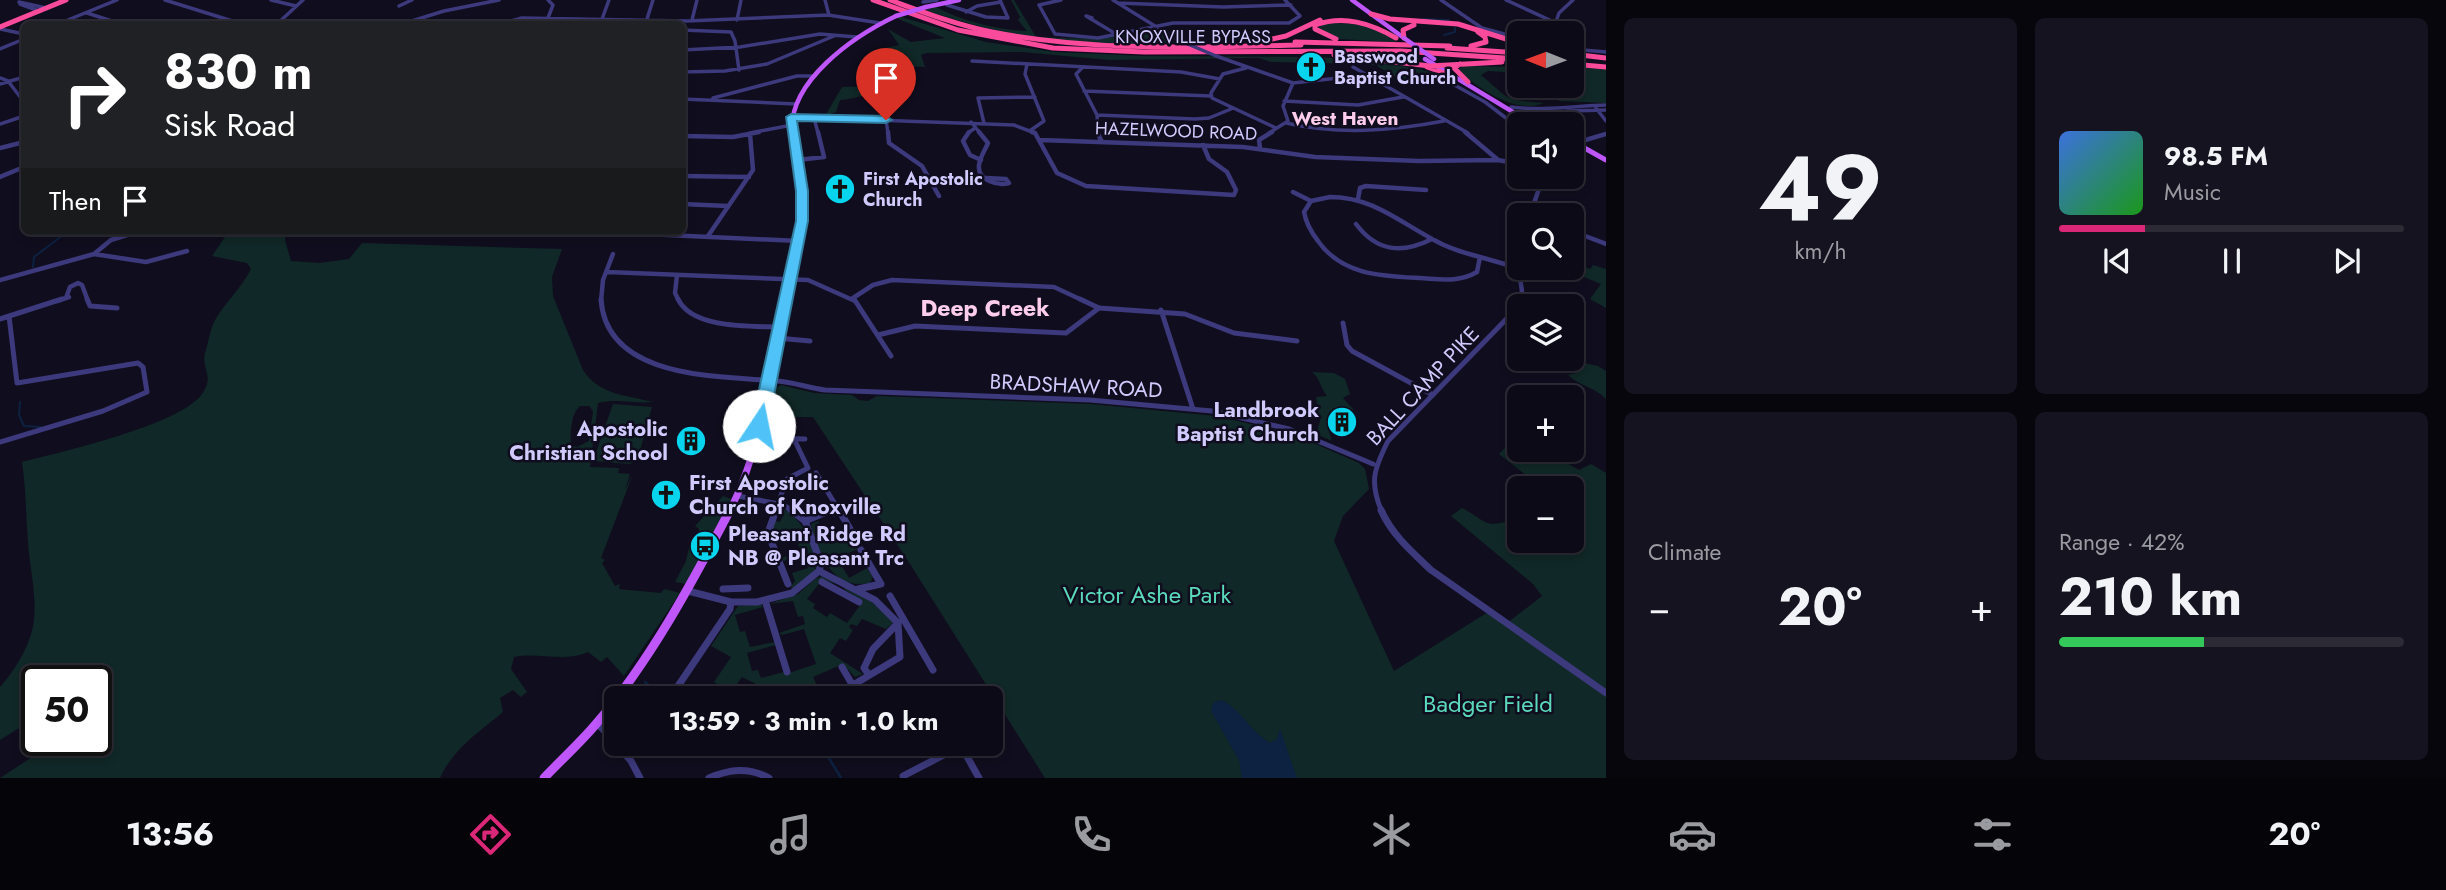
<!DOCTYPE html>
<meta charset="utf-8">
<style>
body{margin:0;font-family:Jost,sans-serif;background:#15131f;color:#f1f3f6;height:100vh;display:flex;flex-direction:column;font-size:26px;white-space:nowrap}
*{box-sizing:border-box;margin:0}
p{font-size:23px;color:#9a9aa1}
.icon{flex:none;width:38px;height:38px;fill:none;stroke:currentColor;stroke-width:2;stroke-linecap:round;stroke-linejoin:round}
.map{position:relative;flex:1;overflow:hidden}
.side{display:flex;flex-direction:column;gap:18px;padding:18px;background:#07060c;width:840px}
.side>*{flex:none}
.banner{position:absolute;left:21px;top:21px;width:665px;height:214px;border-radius:10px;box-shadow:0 4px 10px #0003,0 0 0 2px #2c2b35;background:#202124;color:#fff;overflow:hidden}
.needle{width:46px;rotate:271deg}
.tools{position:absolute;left:1507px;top:21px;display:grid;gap:14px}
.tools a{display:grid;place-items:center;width:77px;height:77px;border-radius:10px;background:#0c0a16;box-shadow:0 4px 10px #0003,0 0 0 2px #2c2b35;font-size:35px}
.speed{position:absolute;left:21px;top:665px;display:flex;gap:14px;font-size:35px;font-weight:700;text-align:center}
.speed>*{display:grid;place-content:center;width:91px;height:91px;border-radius:50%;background:#0c0a16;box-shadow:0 4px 10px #0003,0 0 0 2px #2c2b35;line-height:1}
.speed .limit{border:4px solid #111;border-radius:10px;background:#fff;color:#111}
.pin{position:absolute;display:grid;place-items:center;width:60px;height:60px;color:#fff;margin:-72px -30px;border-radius:50% 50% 50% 0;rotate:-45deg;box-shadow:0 0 7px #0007}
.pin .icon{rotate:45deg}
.me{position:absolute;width:77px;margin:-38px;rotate:11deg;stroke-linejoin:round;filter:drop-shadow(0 0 5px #0008)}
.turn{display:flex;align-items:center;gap:24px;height:147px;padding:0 28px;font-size:32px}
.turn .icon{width:91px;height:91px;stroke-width:2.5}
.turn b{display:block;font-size:49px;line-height:60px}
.then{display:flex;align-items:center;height:66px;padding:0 28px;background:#0003;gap:14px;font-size:26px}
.big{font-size:52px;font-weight:700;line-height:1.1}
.side .card{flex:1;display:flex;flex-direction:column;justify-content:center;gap:10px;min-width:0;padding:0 24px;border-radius:10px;background:#15131f}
.side .dial{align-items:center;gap:0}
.dial b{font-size:91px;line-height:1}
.song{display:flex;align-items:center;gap:21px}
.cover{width:84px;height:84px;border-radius:10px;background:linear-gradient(135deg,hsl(220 70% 55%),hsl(120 70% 35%))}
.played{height:7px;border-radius:4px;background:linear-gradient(90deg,#db2777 25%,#2c2b35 25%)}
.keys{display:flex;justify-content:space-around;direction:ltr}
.heat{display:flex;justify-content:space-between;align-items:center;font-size:38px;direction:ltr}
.charge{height:10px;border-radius:5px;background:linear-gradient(90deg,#34c759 42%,#2c2b35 0)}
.side .tiles{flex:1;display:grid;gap:18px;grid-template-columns:repeat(2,1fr)}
.trip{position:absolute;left:604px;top:686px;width:399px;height:70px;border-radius:10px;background:#0c0a16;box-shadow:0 4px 10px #0003,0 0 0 2px #2c2b35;font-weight:700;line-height:70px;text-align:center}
.dock{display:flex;height:112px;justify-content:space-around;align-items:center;background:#050409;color:#9a9aa1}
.dock .icon{width:49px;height:49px}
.dock .current{color:#db2777}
.dock b{font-size:32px;color:#f1f3f6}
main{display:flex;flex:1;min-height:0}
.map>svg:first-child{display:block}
</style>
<main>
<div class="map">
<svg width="1606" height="778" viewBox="0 0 1606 778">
<rect width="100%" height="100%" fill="#100d1e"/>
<path fill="#102827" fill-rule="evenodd" d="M1011,0H1014L1036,37L1101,39L1154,29L1175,42C1091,51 1004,37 925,10L936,7C962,21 997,30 1027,31L1018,20L1020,17Z
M898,16L986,42L1055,52L1144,56L1322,57L1410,67L1439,74L1427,77L1426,81L1406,83L1377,66L1367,64L1271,62L1259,58L1109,60L1022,52L927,53L921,55L925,67C892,66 896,70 879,96C860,94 859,98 840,100L836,112L825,116L842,87L880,86L890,67L863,62L871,51L899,45L888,29L911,42L945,38L898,19Z
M1325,23C1353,23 1373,24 1396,42L1339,39L1317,29Z
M1466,66L1519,67V73L1488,71L1481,75C1512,101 1502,99 1544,103C1517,115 1479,89 1459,71V68Z
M1572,67L1606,69V103L1559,101L1543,86H1572Z
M229,231H286L285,240L291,261L319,263L349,259L362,243L562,249L552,277L553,296L583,370C599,395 626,395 653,402C634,404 616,398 598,403L590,467L619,468L618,473L630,474L625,490L633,474L601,558L605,560L602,563L615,586L620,584L619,589L661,593L664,589L680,593L624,676L607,657L601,662L588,652C564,663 539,652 514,657L511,669L527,692L521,697L513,690L500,698L503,712C479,732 453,749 440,778H0L46,748L45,740H96V681H37V717L0,740V687C13,673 27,650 32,631C39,603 30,571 28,543C26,516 26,489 22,462C61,452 180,425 202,394C215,376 201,368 205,353C208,344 210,331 214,322C224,303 241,289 251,269L247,263L212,256ZM580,406H589L593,411L589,441L577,447L571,445C570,434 571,413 580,406Z
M1572,263L1590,269L1593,265L1606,269V308L1590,299L1601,284L1567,270L1572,268Z
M1579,362L1598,366L1606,371V399C1595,387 1579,386 1568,375L1576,373L1572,363Z
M1312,372L1334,373L1345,379L1350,394L1343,398L1354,410L1333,408L1335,413H1339L1338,417H1335L1338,430L1343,431L1328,429L1332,441L1316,434L1320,421L1316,397L1327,396C1321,389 1320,378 1312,372Z
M781,385L814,393L852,395L859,400L868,401L877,396L1091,404L1216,416L1293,434L1359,463L1365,469L1369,489L1343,516L1334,541L1394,671L1488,612L1606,695V778H1045L910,564L813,417H768L773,390Z
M613,404L652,407L638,458L630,464L593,461Z
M1518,435L1519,450H1544L1579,470L1591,464L1606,473V691L1507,623L1542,596L1533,584L1451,516L1462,508C1492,524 1482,529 1519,518V541H1572V488H1542L1499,454Z
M723,496L731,499L686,584L675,582L686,561L691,539L697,538L699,529L695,526Z
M781,508C798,513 821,551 816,567C814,575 799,584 792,590L791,586L795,581L792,573L808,568L804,561L800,562V557L784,561L781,558L801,551L792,531L771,535L775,521L780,522L783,516L778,514Z
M837,513L835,517L830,516L818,521L823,533L829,531L832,536L829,541L831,544L847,536L852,545H856L858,549L837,558L849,578L867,568L873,577L870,583C831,591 819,553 811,524Z
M824,575L837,584L822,580L807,599L815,604L813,608L827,617L830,613L847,623L863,601L845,590L844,586L866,597L894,622L886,629L862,619L857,626L851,624L849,627L853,630L846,641L840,638L830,653L863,674L855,677L843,664L813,677L823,698H770L760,686L742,677L727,698H710L719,685L714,682L731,657L711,646L738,606L761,604L763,607L735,615L740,632L745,631L750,647L775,642L776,645L747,653L752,671L758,670L761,678L784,672L786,674L816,664L804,629L782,635L779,633L805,624L803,616L798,617L793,601L769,604L798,594L815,579Z"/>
<path fill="#0d2141" d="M1221,700C1238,706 1250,731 1270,743L1277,739L1280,729L1297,778H1242L1239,760L1211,711L1213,703Z"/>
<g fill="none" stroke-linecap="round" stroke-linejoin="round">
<path stroke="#0d2141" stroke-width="2" d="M1423,19L1449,20
M1444,35L1455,32V28
M33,267L34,257L63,235
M20,402L19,415L24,426L41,427"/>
<path stroke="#0d2141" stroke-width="2.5" d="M645,682L664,698
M737,698L745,691H755L763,698
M805,744L821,745L841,778"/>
<path stroke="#3c397c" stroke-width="3.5" d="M165,0L242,24
M271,0L296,6
M548,0L553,5L548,18
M825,0L829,15
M1061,0L1039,5L1055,34L1098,38L1173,23H1289L1300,16L1285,0
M1113,0L1176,39
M1441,0L1482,28L1519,38
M1506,0L1554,22
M19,2L46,8
M923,2L937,0
M1118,3L1223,7L1291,5
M20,4L39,11
M947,5L986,17L1008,18L1000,0
M399,6L412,0
M966,12L977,6L1001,2
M87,13L121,24
M1092,18L1086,16L1116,34
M602,19L609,0
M647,19L653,0
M692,20L697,0
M737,20L741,0
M58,24L117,0
M277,24L303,0
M402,24L444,11L499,0
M500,24L522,18L687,21L828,15L880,23
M0,29L24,34
M682,30L731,32L735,41L739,70
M1552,33L1559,13L1573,0
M0,49L24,39
M1572,49L1606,52
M682,50L740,47L820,34L857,37
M1216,56L1293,83
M972,61L1181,72L1220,79
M1027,64L1025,74L1044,121L1031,130
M1353,67L1468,133
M1082,68L1076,74L1097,115L1098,133
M1246,68L1223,74L1211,93L1212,98L1276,128
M682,72L725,71L767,64L834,36
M0,78L8,81L24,102
M1442,78L1485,102L1519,128
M1293,83L1366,75
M0,84L24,77
M1084,91L1211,96
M713,98L797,76H815
M682,99L796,104
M1284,101L1358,105L1403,97
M1511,107C1542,111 1574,106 1606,105
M1596,108L1606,121
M1097,115L1195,119L1209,118L1231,109
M791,117L1014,125L1035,133
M814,118L818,133
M1529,118L1569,111L1606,110
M886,120L888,133
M971,122L980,133
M984,123L978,98L1035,97
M1286,123C1339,135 1391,131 1444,121
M0,124L24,116
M750,133L792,125
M968,133L975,128
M1269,133L1288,121L1283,106L1293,83"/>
<path stroke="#3c397c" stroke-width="4.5" d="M888,132L889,143L922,166L939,196
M969,132L963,141L970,155L981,160
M979,132L988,143C985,150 980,157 979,165C977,180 997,186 1009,183L1006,179L986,178
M1032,132L1035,133L1057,173L1086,186L1234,195L1236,190L1227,172L1209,159L1203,145
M1097,132L1102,142
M1465,132L1497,159
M682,136L733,137L759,132
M1040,140L1243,147L1315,157L1419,161L1498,160L1519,164
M24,144L21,152L24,155
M1572,144L1606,134
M0,148L24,142
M1260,148L1259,140L1272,132
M798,160L824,157L818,132
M682,176L749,177
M0,177L24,167
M1293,192L1311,201
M1330,197C1372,197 1398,221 1434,240C1448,248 1464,253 1480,257L1477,272C1458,283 1440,279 1419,278C1381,276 1342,275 1318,241C1311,232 1306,223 1304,212L1311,201Z
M1358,199L1360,188L1366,186L1426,190
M682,204L728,206
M1530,215L1543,177
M1356,224C1377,252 1402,254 1432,239
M580,231L798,241
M1572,231L1606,244
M708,236L753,170L750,134
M94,254L111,240L140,231
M1519,254C1515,270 1524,285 1522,301
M1480,257L1515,267
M607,272L808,280L855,301
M677,275L675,293L679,301
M0,280L94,254L146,262L187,251
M66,298L70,287L78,283L82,285L88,301
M853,298L873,285L892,280L1054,287L1084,301
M57,301L69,297
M601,301L603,280L613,254"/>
<path stroke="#3c397c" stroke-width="5" d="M87,299L90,306L117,308
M601,299C606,380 720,376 777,381C793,382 809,388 825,390L1090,400L1212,411L1289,429L1373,464
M678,299C692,329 751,326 779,327
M854,299L891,356
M1080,299L1099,308L1185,314L1234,333L1297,341
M1161,310L1193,409
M0,319L62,299
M1343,323L1347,345L1352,351L1433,395
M878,335L915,326L1066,333L1099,308
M777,338L810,341
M775,438L805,439
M0,442L103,411L147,392L143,367L138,363L17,383L9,316
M816,473L840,512
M738,496L784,505L793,512
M775,512L787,479L808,468L794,439
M827,512L837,508
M1382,512C1369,482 1374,469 1388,441L1521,304L1522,299"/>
<path stroke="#3c397c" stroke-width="7" d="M776,510L768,533L788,584
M839,510L857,541
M1381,510C1392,535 1412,552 1431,570L1606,693
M805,521L831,510
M819,571L875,600L898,623L900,657L853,685
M822,582L859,602
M723,589L748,588
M858,589L881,584L861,550
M688,591L731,602H757L792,593L819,571L821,563L805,521L791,510
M890,596L933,670
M765,600L787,672
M842,667L860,698
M869,675L864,668L873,649L898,623
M927,689L932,698
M674,692L730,609L731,602
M597,723L616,743
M616,744L631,761L640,778
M960,744L979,778
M903,776L961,746
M709,778C730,769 749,767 769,778"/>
<path stroke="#be56fa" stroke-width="4.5" d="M1352,0L1404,38
M926,7L959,0
M1425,59L1533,124
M792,133C788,81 854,36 896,16"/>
<path stroke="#be56fa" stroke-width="5" d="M1572,141L1606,160
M785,301L802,221L801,195L791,132"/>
<path stroke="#be56fa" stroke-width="7" d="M729,512C762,450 771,367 786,299"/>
<path stroke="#be56fa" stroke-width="9" d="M544,778C561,760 580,743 596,724C650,661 692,583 730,510"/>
<path stroke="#f94a9c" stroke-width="5" d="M873,0L958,30L1053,48L1144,52L1401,51L1519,59
M890,0C923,12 957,25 992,32C1094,52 1198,47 1301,45
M1371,14L1390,19L1458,24L1519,43
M0,27L66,0
M1404,38L1403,30L1414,25
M1336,39L1315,29V25C1344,15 1370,23 1396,38
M1263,41L1286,36L1320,20
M1295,42L1450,46
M1471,46L1486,42L1485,37L1478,32
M1447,48L1519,53
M1572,54L1606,58
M1334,55L1430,66L1502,62
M1460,64L1454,68L1468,82
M1572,64L1606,67
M1427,67L1447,74"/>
<path stroke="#3c397c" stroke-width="3.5" d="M1176,39L1216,56"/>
<path stroke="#be56fa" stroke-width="4.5" d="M896,16L926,7
M1404,38L1434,59"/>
</g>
<path fill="#4fc3f7" stroke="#337fa1" stroke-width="2" d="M791,114L886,116L892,120L886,123L797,121L808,191V221L768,426L759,432L751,426L796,221V191L786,117Z"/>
<defs>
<g id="church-disc" transform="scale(1.575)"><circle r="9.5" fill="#07d4ed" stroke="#100d1e"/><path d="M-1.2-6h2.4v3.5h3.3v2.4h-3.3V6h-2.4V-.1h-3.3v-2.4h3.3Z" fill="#111"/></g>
<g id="building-disc" transform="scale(1.575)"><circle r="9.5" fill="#07d4ed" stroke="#100d1e"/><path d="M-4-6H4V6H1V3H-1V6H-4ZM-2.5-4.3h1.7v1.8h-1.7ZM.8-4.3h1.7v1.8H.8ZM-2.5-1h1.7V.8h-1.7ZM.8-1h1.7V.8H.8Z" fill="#111"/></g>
<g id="bus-disc" transform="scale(1.575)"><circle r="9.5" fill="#07d4ed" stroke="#100d1e"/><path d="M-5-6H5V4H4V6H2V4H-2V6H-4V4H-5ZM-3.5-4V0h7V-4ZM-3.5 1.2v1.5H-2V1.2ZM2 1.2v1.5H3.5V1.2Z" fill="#111"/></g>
</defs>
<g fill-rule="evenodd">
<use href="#church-disc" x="1311" y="67"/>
<use href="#church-disc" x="840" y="189"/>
<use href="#building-disc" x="1342" y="422"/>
<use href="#building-disc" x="691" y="441"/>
<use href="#church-disc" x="666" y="495"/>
<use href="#bus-disc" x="705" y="546"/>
</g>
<g text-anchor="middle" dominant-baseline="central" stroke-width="5" stroke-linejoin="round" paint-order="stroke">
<g font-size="18" fill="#d1cbfd" stroke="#100d1e">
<text x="1193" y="37">KNOXVILLE BYPASS</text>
<text transform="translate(1176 131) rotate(2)">HAZELWOOD ROAD</text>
</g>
<g font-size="18" font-weight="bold" fill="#d1cbfd" stroke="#100d1e" text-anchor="start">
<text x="1334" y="57">Basswood<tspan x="1334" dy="21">Baptist Church</tspan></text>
<text x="863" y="179">First Apostolic<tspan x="863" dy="21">Church</tspan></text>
</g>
<g font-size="19" font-weight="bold" fill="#fdcdeb" stroke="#100d1e">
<text x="1345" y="118">West Haven</text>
</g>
<g font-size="21" fill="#d1cbfd" stroke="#100d1e">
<text transform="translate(1076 386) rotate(3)">BRADSHAW ROAD</text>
<text transform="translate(1423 386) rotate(-47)">BALL CAMP PIKE</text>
</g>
<g font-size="21" font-weight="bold" fill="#d1cbfd" stroke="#100d1e" text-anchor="end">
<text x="1319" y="410">Landbrook<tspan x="1319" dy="24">Baptist Church</tspan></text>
<text x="668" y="429">Apostolic<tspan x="668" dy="24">Christian School</tspan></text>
<text x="689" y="483" text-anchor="start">First Apostolic<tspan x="689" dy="24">Church of Knoxville</tspan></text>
<text x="728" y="534" text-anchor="start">Pleasant Ridge Rd<tspan x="728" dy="24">NB @ Pleasant Trc</tspan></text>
</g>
<g font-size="23" font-weight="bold" fill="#fdcdeb" stroke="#100d1e">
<text x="985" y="308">Deep Creek</text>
</g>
<g font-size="24" fill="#5adabb" stroke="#100d1e">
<text x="1147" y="594">Victor Ashe Park</text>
<text x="1488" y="703">Badger Field</text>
</g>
</g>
</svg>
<div class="tools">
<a><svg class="needle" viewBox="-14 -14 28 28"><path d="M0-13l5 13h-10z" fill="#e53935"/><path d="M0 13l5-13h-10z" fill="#9a9aa1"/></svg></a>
<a><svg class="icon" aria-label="sound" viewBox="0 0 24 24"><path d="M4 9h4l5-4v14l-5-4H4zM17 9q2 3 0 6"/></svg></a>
<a><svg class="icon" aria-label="search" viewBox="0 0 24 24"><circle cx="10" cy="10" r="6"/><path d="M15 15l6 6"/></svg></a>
<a><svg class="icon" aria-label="layers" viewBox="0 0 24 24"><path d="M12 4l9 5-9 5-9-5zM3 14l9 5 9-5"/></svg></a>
<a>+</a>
<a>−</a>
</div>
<div class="speed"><div class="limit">50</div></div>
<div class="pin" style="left:886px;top:120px;background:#d93025"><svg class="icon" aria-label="arrive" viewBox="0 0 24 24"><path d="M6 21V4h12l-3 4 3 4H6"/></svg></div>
<svg class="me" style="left:759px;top:426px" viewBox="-20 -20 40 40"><circle r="19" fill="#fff"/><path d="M0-13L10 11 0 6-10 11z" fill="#4fc3f7"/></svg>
<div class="trip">13:59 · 3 min · 1.0 km</div>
<div class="banner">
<div class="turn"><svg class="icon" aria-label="right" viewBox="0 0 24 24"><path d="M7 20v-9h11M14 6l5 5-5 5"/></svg><div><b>830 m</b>Sisk Road</div></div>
<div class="then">Then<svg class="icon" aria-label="arrive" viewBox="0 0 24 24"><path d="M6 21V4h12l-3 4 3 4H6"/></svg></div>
</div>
</div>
<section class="side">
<div class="tiles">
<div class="card dial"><b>49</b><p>km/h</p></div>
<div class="card">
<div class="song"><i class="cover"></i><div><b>98.5 FM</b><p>Music</p></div></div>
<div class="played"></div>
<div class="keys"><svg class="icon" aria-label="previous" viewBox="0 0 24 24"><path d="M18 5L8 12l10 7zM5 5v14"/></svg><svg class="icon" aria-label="pause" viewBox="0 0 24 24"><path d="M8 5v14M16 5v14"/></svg><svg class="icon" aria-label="next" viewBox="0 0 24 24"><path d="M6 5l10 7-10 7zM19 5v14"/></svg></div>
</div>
<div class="card"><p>Climate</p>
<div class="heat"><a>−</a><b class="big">20°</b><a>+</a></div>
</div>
<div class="card"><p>Range · 42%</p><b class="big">210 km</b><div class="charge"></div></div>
</div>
</section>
</main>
<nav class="dock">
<b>13:56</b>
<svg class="icon current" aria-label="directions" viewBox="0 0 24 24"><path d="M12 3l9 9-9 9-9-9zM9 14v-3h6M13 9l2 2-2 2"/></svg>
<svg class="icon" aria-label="music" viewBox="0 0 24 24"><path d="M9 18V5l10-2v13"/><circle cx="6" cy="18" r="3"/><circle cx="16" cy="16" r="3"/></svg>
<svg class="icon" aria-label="phone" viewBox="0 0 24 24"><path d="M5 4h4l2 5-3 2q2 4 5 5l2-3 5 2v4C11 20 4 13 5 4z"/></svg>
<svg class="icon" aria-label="climate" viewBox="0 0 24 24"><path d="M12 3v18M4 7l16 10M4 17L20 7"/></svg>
<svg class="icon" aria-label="car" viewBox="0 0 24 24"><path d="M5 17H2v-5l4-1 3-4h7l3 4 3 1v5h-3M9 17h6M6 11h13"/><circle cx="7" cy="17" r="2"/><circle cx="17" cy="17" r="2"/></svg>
<svg class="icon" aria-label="filters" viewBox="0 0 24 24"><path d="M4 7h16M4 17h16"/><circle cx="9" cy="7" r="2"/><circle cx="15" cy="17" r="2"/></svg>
<b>20°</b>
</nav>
